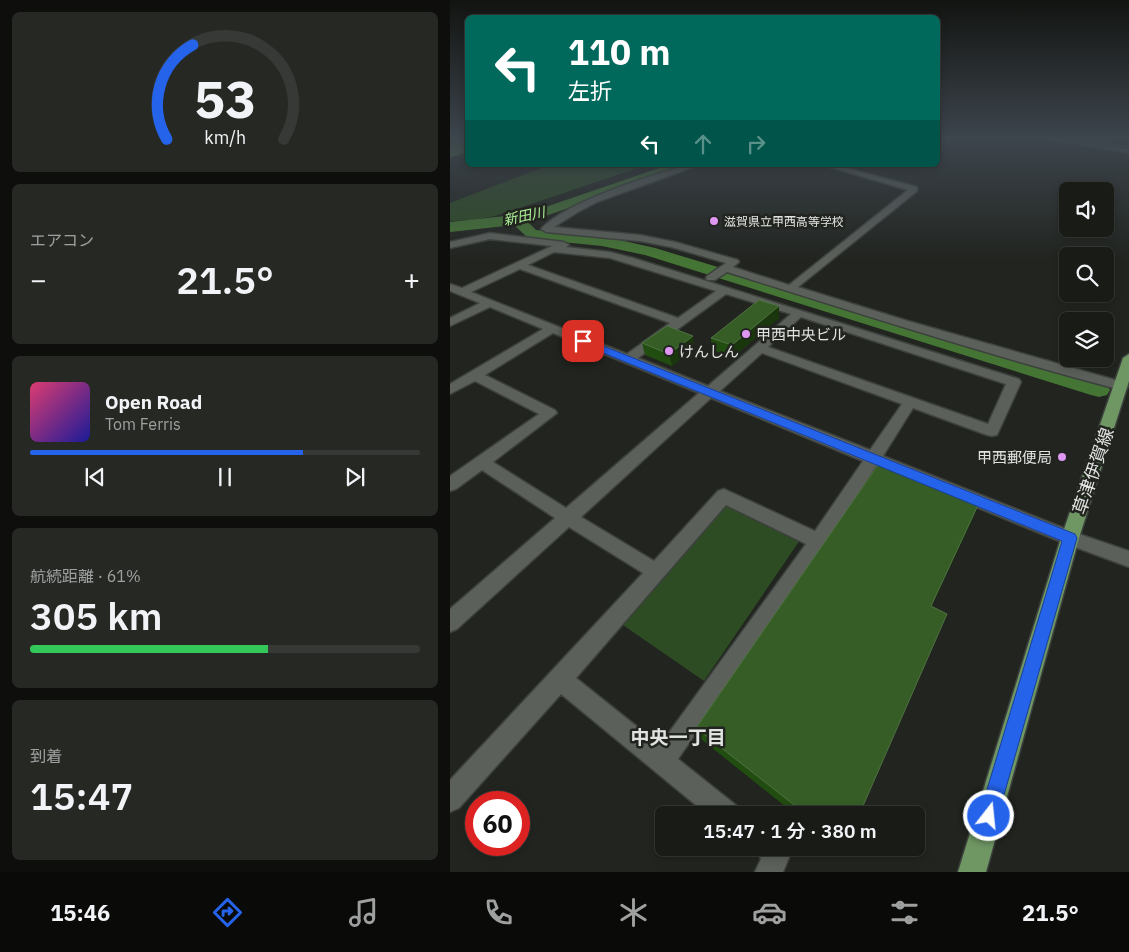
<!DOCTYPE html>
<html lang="ja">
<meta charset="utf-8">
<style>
body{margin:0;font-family:"IBM Plex Sans","Noto Sans JP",sans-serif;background:#262824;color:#f1f3f6;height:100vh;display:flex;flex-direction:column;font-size:19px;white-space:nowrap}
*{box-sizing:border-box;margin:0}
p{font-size:16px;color:#9fa1a1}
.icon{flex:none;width:28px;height:28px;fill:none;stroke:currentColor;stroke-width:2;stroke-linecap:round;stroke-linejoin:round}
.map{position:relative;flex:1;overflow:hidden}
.sheet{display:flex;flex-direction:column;gap:12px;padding:12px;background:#0e0f0d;width:450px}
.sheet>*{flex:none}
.hud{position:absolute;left:15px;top:15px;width:475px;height:152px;border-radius:8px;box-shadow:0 2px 8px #0003,0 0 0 1px #373936;background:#00695c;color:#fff;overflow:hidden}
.fabs{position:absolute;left:609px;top:182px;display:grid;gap:10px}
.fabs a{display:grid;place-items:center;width:55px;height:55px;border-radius:8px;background:#191b17;box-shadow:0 2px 8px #0003,0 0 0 1px #373936;font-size:25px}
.speed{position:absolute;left:15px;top:791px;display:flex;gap:10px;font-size:25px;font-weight:700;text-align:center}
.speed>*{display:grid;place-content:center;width:65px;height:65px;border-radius:50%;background:#191b17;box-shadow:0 2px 8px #0003,0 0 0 1px #373936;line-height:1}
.speed .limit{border:8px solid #d22;background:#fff;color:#111}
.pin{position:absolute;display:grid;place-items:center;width:42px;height:42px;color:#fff;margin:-21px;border-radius:10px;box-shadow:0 2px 8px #0006}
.me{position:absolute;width:55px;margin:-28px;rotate:16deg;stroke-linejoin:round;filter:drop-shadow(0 0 4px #0008)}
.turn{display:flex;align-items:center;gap:18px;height:105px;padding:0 20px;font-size:22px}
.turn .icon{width:65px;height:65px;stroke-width:2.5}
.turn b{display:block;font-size:35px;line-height:42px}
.lanes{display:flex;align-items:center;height:48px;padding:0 20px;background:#0003;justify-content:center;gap:25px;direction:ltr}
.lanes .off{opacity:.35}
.big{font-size:38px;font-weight:600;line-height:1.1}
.sheet .card{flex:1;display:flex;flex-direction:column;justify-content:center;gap:8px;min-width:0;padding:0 18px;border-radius:8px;background:#262824}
.sheet .dial{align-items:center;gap:0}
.dial svg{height:130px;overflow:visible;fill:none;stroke:#373936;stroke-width:7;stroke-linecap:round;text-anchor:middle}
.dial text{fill:#f1f3f6;stroke:none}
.song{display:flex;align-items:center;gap:15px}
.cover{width:60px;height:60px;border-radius:8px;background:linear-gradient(135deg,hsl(340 70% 55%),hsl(240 70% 35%))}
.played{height:5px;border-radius:2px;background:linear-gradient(90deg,#2563eb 70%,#373936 70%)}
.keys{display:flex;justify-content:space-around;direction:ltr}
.heat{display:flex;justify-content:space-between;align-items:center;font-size:28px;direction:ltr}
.charge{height:8px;border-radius:4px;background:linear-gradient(90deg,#34c759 61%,#373936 0)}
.trip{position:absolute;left:205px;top:806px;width:270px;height:50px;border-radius:8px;background:#191b17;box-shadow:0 2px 8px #0003,0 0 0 1px #373936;font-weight:600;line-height:50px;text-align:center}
.tabs{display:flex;height:80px;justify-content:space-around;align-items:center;background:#0a0b09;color:#9fa1a1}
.tabs .icon{width:35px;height:35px}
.tabs .active{color:#2563eb}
.tabs b{font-size:22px;color:#f1f3f6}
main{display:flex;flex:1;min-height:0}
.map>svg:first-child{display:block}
</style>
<main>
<section class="sheet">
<div class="card dial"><svg viewBox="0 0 100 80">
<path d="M14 69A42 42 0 1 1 86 69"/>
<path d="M14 69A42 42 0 0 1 30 11" stroke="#2563eb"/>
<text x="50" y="56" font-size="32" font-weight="700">53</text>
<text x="50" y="72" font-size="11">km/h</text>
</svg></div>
<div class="card"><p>エアコン</p>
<div class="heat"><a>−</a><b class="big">21.5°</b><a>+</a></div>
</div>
<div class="card">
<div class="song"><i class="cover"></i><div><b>Open Road</b><p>Tom Ferris</p></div></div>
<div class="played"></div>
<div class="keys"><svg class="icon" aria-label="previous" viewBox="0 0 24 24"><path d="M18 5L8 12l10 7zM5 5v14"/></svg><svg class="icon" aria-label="pause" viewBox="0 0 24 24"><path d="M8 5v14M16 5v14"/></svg><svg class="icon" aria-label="next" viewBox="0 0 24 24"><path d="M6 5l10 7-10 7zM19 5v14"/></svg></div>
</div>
<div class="card"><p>航続距離 · 61%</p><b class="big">305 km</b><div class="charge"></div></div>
<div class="card"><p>到着</p><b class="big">15:47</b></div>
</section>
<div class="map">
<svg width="679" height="872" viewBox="0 0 679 872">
<rect width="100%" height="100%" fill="#21241f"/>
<path fill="#2d4c23" d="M99,165H197L45,216L22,220L0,221V203Z
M281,505L350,540L254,681L170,623L270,506Z"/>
<path fill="#457535" d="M0,139H17V152L0,158Z"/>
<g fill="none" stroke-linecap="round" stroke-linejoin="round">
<path fill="#457535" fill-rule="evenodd" d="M600,139H627L679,146V152L605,142Z
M218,165H236L234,168L78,222L86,230L152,236L205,248L657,385L660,390L657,395L649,397L641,395L195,255L152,246L82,239L77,237L64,225L0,232V222L75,214Z"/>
<g stroke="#3d413d" stroke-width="3">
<path id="minor" d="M598,139H612L679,149V153Z
M237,165H249L147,202L128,212L104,227L190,235L225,242L288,260L289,262L283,267L339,285L458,190L373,165H385L467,187V191L348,287L458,321L676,383L678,386L676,389L671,390C538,355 407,313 277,272L265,280H257L256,278L257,276L276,263L221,247L190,241L96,232L91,229C117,201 200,176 237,165Z
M40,233L114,242L119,245L116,247L160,252L183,258L569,379L571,382L547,435L542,436L537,435L463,408L433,456L626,533L679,551V567L614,543L426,466L374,546L228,759L287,806L291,815H258L111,694L9,808L0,812V780L193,573L119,527L7,629L0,632V609L105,518L32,470L6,489L0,491V476L89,414L25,381L0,394V384L93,329L40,307L0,326V318L30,303L0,291V284L12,288L102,246L40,239L0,248V242ZM104,252L160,258L266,291L228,318L78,265ZM70,269L220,323L177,354L21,292ZM276,294L341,314L258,386L188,358ZM351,317L556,384L538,424L318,347ZM103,333L249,393L116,508L43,462L107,413L105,410L35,375ZM312,353L452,404L420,450L270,391ZM261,398L413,461L365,531L274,489L268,491L204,561L131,517ZM276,505L356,544L210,745L126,678Z
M305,848H337L340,855L333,872H305L311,859Z"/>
</g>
<g stroke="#3d413d" stroke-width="3">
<path id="major" d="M679,354V381L629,538L536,872H508L611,538L673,358Z"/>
</g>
<use href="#minor" fill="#5b605a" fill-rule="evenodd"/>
<use href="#major" fill="#6f9763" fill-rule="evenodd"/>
</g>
<path fill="#214d10" d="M329,306V318L283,357L262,350L261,338Z
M192,343L244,348L222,366L195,355Z
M528,505L522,520L481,607L409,815H346L251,739L246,728Z
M388,848H395L393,852Z"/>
<path fill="#19360c" d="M329,306V318L283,357L282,345Z
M243,336L244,348L222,366L219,354Z
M528,505L522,520L475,620L481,606Z"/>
<path fill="#365d26" stroke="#507243" d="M309,300L329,306L282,345L261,338Z
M217,326L243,336L219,354L192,343Z
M430,462L528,505L481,606L497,614L409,815H357L246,728Z"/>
<linearGradient id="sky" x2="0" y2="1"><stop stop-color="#121411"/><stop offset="0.53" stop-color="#3d454d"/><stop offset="1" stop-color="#3d454d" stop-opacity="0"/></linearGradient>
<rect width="679" height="261" fill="url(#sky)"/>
<path fill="#2563eb" stroke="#184099" d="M133,338L625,534L627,538L546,823L539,826L532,823L529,816L612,541L129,343V339Z"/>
<g fill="#de98f2" stroke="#21241f" stroke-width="2">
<circle cx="264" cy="221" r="5"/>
<circle cx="296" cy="334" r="5"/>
<circle cx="219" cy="351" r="5"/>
<circle cx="612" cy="457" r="5"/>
</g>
<g text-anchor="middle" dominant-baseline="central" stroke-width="5" stroke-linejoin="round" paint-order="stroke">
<g font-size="12" fill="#e0e3e0" stroke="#21241f" text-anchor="start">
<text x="274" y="221">滋賀県立甲西高等学校</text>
</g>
<g font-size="14" font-style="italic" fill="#aff399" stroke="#21241f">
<text transform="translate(74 216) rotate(-12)">新田川</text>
</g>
<g font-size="15" fill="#e0e3e0" stroke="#21241f" text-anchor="start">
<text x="306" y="334">甲西中央ビル</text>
<text x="229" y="351">けんしん</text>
<text x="602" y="457" text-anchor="end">甲西郵便局</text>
</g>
<g font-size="18" fill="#e0e3e0" stroke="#21241f">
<text transform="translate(643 471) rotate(-71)">草津伊賀線</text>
</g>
<g font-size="19" font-weight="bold" fill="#e0e3e0" stroke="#21241f">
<text x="228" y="737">中央一丁目</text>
</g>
</g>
</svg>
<div class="fabs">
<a><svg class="icon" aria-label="sound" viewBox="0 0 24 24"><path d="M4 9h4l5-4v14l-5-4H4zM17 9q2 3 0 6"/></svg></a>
<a><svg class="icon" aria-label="search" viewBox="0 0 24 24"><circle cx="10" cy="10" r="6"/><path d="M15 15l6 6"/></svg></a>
<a><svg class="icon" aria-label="layers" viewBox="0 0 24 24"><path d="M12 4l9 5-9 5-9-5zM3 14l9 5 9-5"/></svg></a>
</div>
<div class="speed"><div class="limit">60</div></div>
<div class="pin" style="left:133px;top:341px;background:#d93025"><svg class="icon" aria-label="arrive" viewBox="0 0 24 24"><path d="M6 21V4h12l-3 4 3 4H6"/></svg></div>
<svg class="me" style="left:539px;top:816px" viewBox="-20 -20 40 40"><circle r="17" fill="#2563eb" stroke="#fff" stroke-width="3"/><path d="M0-11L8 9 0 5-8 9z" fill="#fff"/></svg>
<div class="trip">15:47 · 1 分 · 380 m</div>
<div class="hud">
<div class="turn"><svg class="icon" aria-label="left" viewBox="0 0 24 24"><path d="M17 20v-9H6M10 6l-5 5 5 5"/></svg><div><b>110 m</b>左折</div></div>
<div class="lanes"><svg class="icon" aria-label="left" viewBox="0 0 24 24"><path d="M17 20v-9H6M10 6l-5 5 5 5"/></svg><svg class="icon off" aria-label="ahead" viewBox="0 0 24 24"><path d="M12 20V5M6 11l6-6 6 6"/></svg><svg class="icon off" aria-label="right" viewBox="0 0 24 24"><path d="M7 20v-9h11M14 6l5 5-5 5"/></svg></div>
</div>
</div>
</main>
<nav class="tabs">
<b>15:46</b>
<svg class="icon active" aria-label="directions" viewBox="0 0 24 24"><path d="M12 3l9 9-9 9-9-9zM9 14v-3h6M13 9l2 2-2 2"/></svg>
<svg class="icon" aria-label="music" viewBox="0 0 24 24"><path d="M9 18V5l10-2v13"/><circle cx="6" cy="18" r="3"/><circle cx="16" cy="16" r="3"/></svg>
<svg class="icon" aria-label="phone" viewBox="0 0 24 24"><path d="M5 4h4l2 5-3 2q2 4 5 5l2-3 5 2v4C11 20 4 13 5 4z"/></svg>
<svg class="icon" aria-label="climate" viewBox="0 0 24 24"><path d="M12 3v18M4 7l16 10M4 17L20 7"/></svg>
<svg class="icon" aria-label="car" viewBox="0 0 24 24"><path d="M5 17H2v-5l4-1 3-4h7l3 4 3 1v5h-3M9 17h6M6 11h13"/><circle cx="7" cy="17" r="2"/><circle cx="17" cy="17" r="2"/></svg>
<svg class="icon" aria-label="filters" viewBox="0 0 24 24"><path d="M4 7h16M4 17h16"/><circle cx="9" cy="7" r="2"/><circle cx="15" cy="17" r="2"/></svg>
<b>21.5°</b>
</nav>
